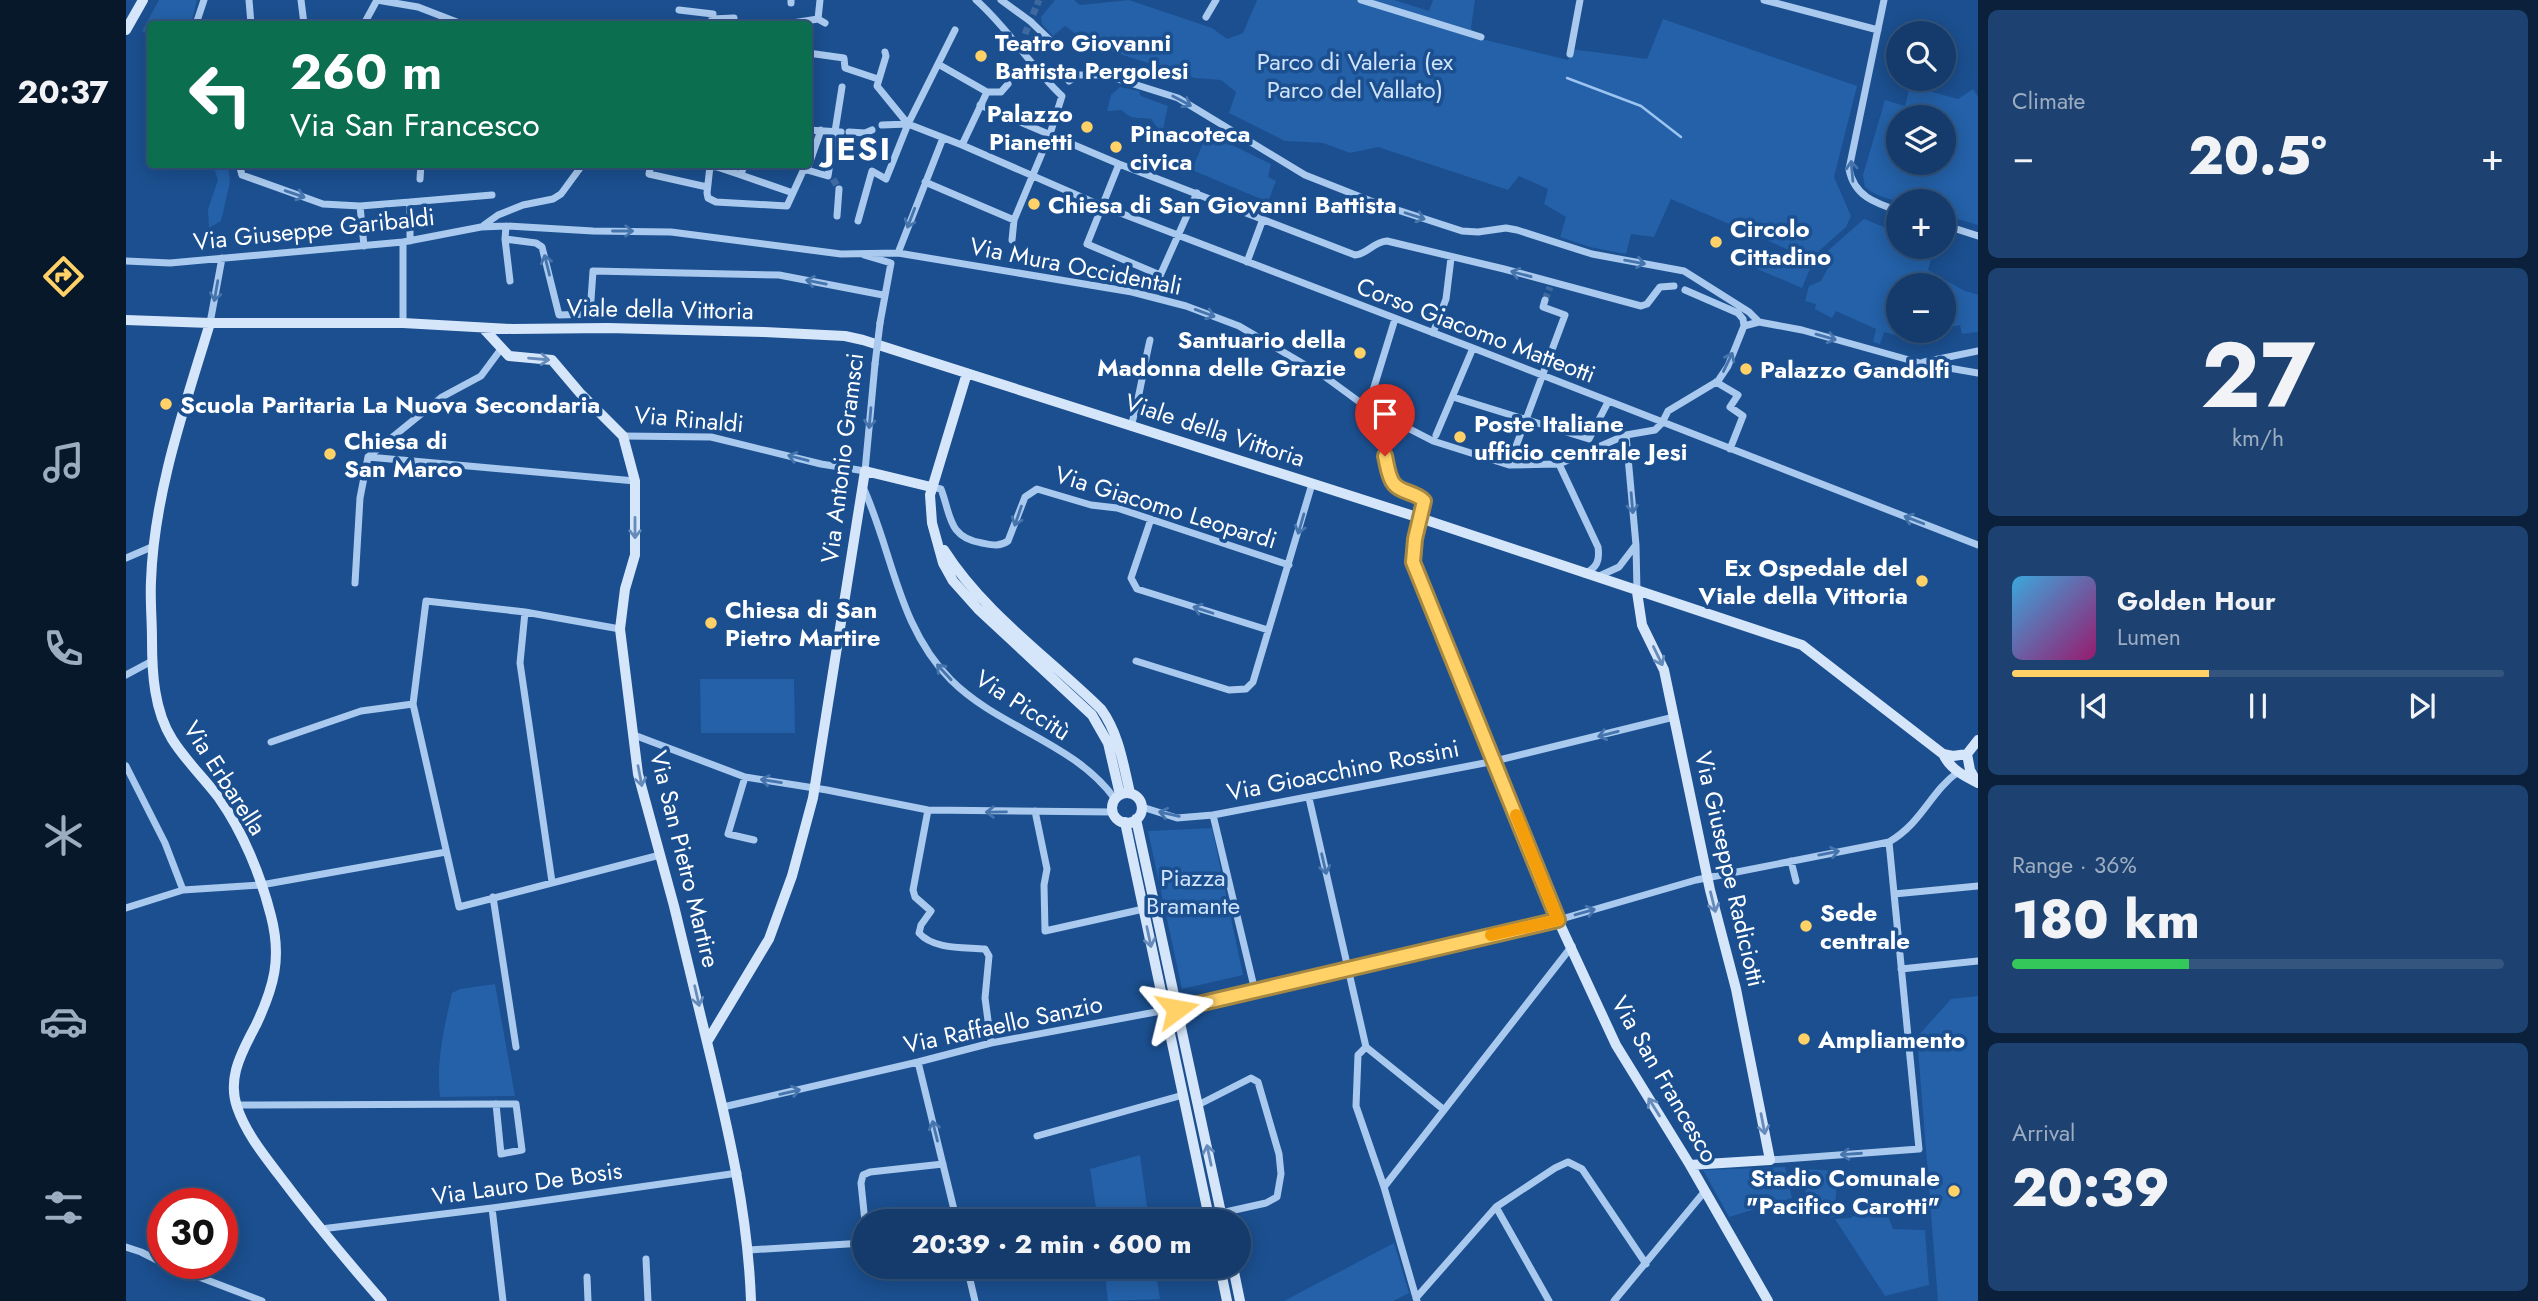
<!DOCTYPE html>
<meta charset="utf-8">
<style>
body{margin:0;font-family:Jost,sans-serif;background:#1d4271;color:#f1f3f6;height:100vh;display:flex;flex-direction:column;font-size:26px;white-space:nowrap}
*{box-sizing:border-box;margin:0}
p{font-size:23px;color:#9dadc1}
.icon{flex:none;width:38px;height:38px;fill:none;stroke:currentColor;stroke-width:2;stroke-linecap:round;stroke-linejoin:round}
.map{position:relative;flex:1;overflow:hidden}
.panel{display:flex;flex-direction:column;gap:10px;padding:10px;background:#0b203b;width:560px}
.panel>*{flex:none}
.top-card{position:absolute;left:21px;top:21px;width:665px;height:147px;border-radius:7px;box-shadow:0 4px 18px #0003,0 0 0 2px #33557e;background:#0b6e4f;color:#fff;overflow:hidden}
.tools{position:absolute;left:1760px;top:21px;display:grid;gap:14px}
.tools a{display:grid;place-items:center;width:70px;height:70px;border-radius:50%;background:#143b6b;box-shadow:0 4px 18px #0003,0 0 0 2px #33557e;font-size:35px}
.speed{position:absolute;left:21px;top:1188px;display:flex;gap:14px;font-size:35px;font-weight:700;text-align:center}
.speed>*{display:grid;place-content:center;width:91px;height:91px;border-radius:50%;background:#143b6b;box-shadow:0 4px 18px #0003,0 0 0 2px #33557e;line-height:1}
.speed .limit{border:10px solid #d22;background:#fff;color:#111}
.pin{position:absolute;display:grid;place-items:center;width:60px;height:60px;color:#fff;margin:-72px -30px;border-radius:50% 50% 50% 0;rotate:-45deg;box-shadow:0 0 7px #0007}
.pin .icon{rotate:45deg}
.me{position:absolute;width:77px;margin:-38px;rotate:77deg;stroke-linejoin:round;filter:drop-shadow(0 0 5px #0008)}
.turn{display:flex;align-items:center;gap:24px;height:147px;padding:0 28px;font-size:32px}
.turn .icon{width:91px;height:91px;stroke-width:2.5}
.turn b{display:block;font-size:49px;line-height:60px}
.big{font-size:52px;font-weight:800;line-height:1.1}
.panel .card{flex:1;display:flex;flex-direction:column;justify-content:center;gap:10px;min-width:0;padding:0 24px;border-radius:10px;background:#1d4271}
.panel .dial{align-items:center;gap:0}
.dial b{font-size:91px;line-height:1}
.song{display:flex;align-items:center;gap:21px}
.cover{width:84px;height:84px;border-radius:10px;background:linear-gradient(135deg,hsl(200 70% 55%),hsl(320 70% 35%))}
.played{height:7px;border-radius:4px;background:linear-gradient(90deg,#ffd166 40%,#33557e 40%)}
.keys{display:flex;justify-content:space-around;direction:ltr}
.heat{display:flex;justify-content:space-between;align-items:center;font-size:38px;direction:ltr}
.charge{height:10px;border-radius:5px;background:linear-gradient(90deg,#34c759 36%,#33557e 0)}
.trip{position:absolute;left:726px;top:1209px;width:399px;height:70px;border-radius:35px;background:#143b6b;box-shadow:0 4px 18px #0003,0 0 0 2px #33557e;font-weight:800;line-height:70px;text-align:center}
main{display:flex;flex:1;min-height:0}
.tabs{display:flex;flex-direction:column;width:126px;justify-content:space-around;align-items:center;background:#08182b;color:#9dadc1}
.tabs .icon{width:49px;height:49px}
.tabs .current{color:#ffd166}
.tabs b{font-size:32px;color:#f1f3f6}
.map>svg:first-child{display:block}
</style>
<main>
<nav class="tabs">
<b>20:37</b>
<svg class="icon current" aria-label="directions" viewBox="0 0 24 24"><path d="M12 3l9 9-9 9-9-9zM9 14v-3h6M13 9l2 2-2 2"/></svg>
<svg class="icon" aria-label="music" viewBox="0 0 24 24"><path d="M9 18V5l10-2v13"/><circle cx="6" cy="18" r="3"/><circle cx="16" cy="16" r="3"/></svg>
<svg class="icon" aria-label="phone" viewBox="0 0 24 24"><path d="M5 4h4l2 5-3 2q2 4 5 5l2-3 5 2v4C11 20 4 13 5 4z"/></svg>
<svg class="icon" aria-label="climate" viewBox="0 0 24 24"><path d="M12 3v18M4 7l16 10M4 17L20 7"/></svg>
<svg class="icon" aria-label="car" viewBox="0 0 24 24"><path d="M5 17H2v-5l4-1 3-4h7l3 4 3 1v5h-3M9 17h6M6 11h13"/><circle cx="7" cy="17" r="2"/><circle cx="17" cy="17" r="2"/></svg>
<svg class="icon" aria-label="filters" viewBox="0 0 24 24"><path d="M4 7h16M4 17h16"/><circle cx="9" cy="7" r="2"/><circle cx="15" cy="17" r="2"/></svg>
</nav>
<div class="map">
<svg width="1852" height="1301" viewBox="0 0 1852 1301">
<rect width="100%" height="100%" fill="#1b4f8f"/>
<path fill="#2461a8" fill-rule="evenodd" d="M33,0H71L65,24H24V35L16,31Z
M929,0H948L954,5L1003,0L1086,28L1101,39L1117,33L1131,0H1268L1303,11L1307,0H1349L1345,28L1351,38L1442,60L1445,49L1521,59L1537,19L1731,86L1708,177L1725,216L1720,227L1684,259L1545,199L1528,237L1505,234L1500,254L1464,247L1434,237L1440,217L1418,204L1422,189L1393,176L1382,190L1252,147L1224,153L1197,143L1159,141L1103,113L1110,92L1095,80L1069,78L984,51L971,40L959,41L939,26L927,36L916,24L915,17Z
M1784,86L1832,99L1847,89L1852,97V225L1818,215V201C1790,201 1762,206 1739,187L1737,175L1759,100L1779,106ZM1773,117H1818V163H1773Z
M994,87L1013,91L1015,96L1042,106L1036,134L1025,119C1012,117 1006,121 996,110L981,111L985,95Z
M1081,133L1145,164L1142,177L1150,181L1142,202L1066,170Z
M87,165H102L104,182L95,221L83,228L82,209L92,180Z
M1738,219L1758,227L1773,236V247H1808L1802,270L1837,290L1852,295V332L1836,334L1834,325L1818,328V285H1773V331H1803L1800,332L1796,343L1758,332L1754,344L1747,342L1750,329L1710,311L1706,318L1689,309L1690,304L1679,301L1683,286L1695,281L1703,266L1690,261Z
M1637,249L1684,269L1676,288L1629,268Z
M574,679H668L669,733H575Z
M1086,828L1117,975L1056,989L1022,831Z
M369,984L389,1096L314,1097C310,1061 318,1028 326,993L334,989Z
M1852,996V1301H1812L1791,1037L1825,999Z
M1014,1155L1023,1221H972L964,1169Z
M1659,1167L1666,1198L1603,1217L1577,1170Z
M1681,1169L1712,1171L1708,1217L1678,1215Z
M1738,1210H1746L1762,1216L1767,1229L1799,1230L1803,1285L1759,1296L1709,1219L1724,1218Z
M1268,1243L1283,1293L1267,1301H1158Z
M978,1267H1029L1034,1299L982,1301Z"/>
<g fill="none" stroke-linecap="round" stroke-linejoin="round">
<path stroke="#9cc4f0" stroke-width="2.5" d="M1441,78L1515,106L1555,137"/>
<path stroke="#3d69a0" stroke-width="7" stroke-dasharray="7 3.5" stroke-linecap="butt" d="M899,34L913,0
M707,179L713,189
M1029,297L1033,279
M1419,300L1424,287"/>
<path stroke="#a9c9ee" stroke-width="7" d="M123,0L125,24
M175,0L178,24
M694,0L692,19L699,23
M850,0C884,30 903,65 936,96L924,134L888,220L886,240
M875,0L904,21L929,45
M1235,0L1355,37
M1638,0L1752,30
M1758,0L1723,169C1728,196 1749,203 1773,211
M665,3V0
M553,10L587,14
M1080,17L1090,0
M586,19L608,18
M70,24L78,0
M238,24L251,0L292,7L336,24
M660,24L692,19
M759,52L760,56L751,86L782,124
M682,53L718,58L719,68L752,79
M1444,54L1454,0
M812,64L829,30
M943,81L952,75H979L1052,98L1179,175L1250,203L1336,231L1352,232L1380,228L1391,230L1466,254L1558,271L1623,312L1633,322
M861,92H875L882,84
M854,105L993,164L1229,255C1242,254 1247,242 1261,241L1378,269L1515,306L1521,304L1534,287L1548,286
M682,130L715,132
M695,130L681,170L702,176L716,87
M723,132L739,133L746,130
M836,145L976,206L1347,348L1852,545
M113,164L116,175L197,204L234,206L284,202
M525,164L523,174L581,187
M618,164L615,175L667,193
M993,164L961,244L1034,275
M591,167L584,166L581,193L582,198L590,202L661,206L677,171L681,170
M591,167L615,175
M294,179L295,164
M799,182L888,220
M234,206L238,246
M711,216L713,189
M732,221L746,171L760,179L782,124L812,64L861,92L836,145L782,124L756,125
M358,225L372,215L397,205L427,199L435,194L457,164
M1818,225L1852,236
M380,226L379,239L384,281
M379,239L410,243L416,247L433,315L464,314L467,271L653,275L757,295
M284,241V202L366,195
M772,253L817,138
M738,255L765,263L754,323
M0,261L44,263L277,242L355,227L380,226L467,231L545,232L715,254L772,253L1006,292L1060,306L1113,326L1198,376L1239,406L1307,441L1383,465L1433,464L1500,435L1529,430L1536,423L1542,411L1592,381L1602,366L1618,326L1633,322L1676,330L1794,363L1852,373
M1121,262L1137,219
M1033,278L1071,193
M1559,290L1612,313L1617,319L1618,326
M84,323L96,258
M277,323V242
M1307,333L1320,299L1325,258
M1798,362L1852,351
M1590,382L1612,395L1604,407L1617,416L1604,449
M1327,397L1463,439L1482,402
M1239,406L1244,400L1269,319
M1005,426C1014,397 1017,369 1024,340
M1256,434C1258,449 1259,480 1273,488C1282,492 1291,493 1298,501L1294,518
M1310,435L1347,348
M1500,435L1510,545L1511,591
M497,436L585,437L695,464L739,471L749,364
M242,457L509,481
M1433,464L1472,547C1474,561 1471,567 1459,574
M1383,465L1439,315L1417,307L1419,300
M737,487C767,553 772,627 825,680C873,728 949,743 989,799
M805,487L815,489C825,515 822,538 856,543C866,545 873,547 882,541L899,497L911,489L965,505L991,508L1163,565
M1025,519L1005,578L1011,589L1142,630
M0,558L28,546
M1471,577L1493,567L1509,546
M229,583L234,498L242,457L316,397L355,376L375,349
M399,612L394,663L426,882
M494,629L399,612L300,601L287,704L333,907L534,855
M1010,661L1103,690L1120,689L1127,682L1186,484
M0,675L26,661
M508,735L619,777L701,790L802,810L987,812
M145,742L235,711L287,704
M0,766L39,843L57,890
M619,777L602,834L628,840
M1183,798L1240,1047L1232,1055L1230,1106L1258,1187L1291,1301
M1016,807L1051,818L1087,815L1369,761L1548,717
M802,810L787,890L789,897L805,911L795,925L793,933C808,950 839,947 859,949L863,956L859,998L865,1043
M909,811L921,869L918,885L919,931L1022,908
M1087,815L1129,991
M1665,861L1670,881
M1768,894L1852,886
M367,897L390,1047
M0,908L57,890L135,885L320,852
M1775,969L1852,961
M1240,1047L1317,1109
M792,1062L831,1222
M111,1105L390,1104L396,1150L375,1154L370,1104
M1072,1105L1125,1078L1132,1082L1153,1154L1155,1174L1151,1197L1140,1203L1095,1213
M597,1107L792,1062L865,1043L1051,1008L1223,969L1432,920L1570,880L1763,842C1797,822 1804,792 1832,772
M911,1136L1057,1095
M1644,1160L1793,1149L1763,842
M1258,1187L1446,946
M1370,1207L1423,1301
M366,1208L377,1301
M739,1222L735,1183L737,1175L744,1172L817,1164
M195,1229L366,1208L612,1173
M0,1247L15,1252L37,1263
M623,1250L738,1243
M520,1259L522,1301
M39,1264L136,1301
M841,1267L849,1301
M461,1277L462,1301
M1290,1298L1370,1207L1429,1168L1442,1162L1456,1169L1520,1264
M1488,1301L1579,1191"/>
<path stroke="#d6e6fa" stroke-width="10" d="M0,30L17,0
M0,320L84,323H277L386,329L482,328L638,332L719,336L737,340L1294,518L1676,645L1817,754C1824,769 1838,776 1852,783
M84,323C59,406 28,493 25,581C24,600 26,620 26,640C26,673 28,710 46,739C59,760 78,778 93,798C117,832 135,876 145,916C156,958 148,987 130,1025C122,1040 114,1054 110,1070C107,1082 107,1095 111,1107C120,1133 137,1154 153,1175C186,1219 220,1260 256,1301
M357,328L383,356L426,360L454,393L497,436L509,481V555L499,589L494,629L512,774L548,906L581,1042
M841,373L804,495L806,523L817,563L827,581L852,609L966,715L982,743L994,795
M1294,518L1289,539L1287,562L1432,920L1490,1045L1564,1165L1642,1301
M818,550C858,613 922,657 975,709C993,734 997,763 1004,793
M1511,592L1516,625L1538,670L1584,890L1610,989L1644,1160L1564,1165
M1817,754L1827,756L1841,754L1852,740
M1841,754L1844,770L1850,781
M986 808a15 15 0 1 1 30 0a15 15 0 1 1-30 0Z
M1010,819L1097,1222
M999,822L1084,1222
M1094,1267L1101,1301
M1107,1267L1114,1301
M625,1301C622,1213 602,1128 581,1042L643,939L666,876L687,798L739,471L805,487"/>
<path stroke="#a9c9ee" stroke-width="7" d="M749,364L754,323"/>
</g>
<defs><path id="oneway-shaft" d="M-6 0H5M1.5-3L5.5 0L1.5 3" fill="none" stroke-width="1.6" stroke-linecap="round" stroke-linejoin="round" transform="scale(1.75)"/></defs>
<g stroke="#4674ac">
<use href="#oneway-shaft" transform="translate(1056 101) rotate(28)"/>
<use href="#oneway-shaft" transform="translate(1726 171) rotate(-95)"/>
<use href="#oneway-shaft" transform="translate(169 194) rotate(19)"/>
<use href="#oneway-shaft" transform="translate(1289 216) rotate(18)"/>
<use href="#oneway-shaft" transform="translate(785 218) rotate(111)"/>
<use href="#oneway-shaft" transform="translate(497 231)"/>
<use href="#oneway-shaft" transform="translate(1509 262) rotate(10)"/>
<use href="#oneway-shaft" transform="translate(421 265) rotate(-104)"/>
<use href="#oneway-shaft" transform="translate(1395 274) rotate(-165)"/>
<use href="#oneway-shaft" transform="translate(690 282) rotate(-169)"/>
<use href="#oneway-shaft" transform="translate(90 291) rotate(100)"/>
<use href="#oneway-shaft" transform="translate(1079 313) rotate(20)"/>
<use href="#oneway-shaft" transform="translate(1700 337) rotate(16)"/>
<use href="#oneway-shaft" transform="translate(1602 362) rotate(-64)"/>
<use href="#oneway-shaft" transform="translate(744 418) rotate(95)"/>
<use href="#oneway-shaft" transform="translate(672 458) rotate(-165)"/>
<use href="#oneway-shaft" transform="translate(1506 503) rotate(85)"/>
<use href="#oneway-shaft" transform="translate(892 516) rotate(109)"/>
<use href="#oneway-shaft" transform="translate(1788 520) rotate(-159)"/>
<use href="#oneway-shaft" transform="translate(1175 524) rotate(106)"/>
<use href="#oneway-shaft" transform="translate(1077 610) rotate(-162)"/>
<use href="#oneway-shaft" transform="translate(818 672) rotate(-133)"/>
<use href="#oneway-shaft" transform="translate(1482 734) rotate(166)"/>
<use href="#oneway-shaft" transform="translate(645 781) rotate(-171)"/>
<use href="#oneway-shaft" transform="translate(870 812) rotate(179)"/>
<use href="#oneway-shaft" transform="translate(1043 814) rotate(-167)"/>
<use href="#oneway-shaft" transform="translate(1703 853) rotate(-11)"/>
<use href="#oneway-shaft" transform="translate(1198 864) rotate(77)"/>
<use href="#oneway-shaft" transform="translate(1459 912) rotate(-16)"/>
<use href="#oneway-shaft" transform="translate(664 1092) rotate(-13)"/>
<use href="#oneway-shaft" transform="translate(809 1131) rotate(-104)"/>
<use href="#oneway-shaft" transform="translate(1725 1154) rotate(176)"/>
</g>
<g stroke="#668bba">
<use href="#oneway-shaft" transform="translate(413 359) rotate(5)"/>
<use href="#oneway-shaft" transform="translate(509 528) rotate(90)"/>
<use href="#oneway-shaft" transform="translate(1532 656) rotate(64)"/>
<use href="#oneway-shaft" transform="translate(514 776) rotate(79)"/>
<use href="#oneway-shaft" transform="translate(1587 902) rotate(76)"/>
<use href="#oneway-shaft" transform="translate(1023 937) rotate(78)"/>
<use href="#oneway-shaft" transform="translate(571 996) rotate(77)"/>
<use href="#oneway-shaft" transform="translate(1528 1107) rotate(-122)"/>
<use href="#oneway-shaft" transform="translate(1637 1124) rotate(79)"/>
<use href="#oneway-shaft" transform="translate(1083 1155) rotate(-102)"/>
</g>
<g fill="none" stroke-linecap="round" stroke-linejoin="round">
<g stroke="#a68842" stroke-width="18">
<path id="route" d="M1051,1009L1432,920L1287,562L1289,539L1298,501C1290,492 1275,493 1268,484C1262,477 1261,464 1259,456"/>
</g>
<use href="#route" stroke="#ffd166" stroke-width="12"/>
<path stroke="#f59e0b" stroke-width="12" d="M1365,935L1432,920L1390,815"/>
</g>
<g fill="#ffd166" stroke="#1b4f8f" stroke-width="2.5">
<circle cx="855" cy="56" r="7"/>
<circle cx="961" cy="127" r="7"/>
<circle cx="990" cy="147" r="7"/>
<circle cx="908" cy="204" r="7"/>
<circle cx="1590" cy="242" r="7"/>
<circle cx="1234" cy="353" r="7"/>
<circle cx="1620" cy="369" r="7"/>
<circle cx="40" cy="404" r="7"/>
<circle cx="1334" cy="437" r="7"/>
<circle cx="204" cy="454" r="7"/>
<circle cx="1796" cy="581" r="7"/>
<circle cx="585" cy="623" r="7"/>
<circle cx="1680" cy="926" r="7"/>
<circle cx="1678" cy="1039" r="7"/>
<circle cx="1828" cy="1191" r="7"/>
</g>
<g text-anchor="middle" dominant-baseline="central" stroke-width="7" stroke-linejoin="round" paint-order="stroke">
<g font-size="24" font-weight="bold" fill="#fff" stroke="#1b4f8f" text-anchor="start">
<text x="869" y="42">Teatro Giovanni<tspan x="869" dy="28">Battista Pergolesi</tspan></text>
<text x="947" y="113" text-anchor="end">Palazzo<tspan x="947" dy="28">Pianetti</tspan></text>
<text x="1004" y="133">Pinacoteca<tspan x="1004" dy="28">civica</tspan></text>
<text x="922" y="204">Chiesa di San Giovanni Battista</text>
<text x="1604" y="228">Circolo<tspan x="1604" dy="28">Cittadino</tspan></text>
<text x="1220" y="339" text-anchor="end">Santuario della<tspan x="1220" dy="28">Madonna delle Grazie</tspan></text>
<text x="1634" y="369">Palazzo Gandolfi</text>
<text x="54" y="404">Scuola Paritaria La Nuova Secondaria</text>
<text x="1348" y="423">Poste Italiane<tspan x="1348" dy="28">ufficio centrale Jesi</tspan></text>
<text x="218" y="440">Chiesa di<tspan x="218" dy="28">San Marco</tspan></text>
<text x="1782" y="567" text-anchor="end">Ex Ospedale del<tspan x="1782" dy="28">Viale della Vittoria</tspan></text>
<text x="599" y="609">Chiesa di San<tspan x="599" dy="28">Pietro Martire</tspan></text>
<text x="1694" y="912">Sede<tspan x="1694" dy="28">centrale</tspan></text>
<text x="1692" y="1039">Ampliamento</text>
<text x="1814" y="1177" text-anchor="end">Stadio Comunale<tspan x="1814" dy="28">"Pacifico Carotti"</tspan></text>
</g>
<g font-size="24" fill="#cfe3fa" stroke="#1b4f8f">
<text x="1229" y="61">Parco di Valeria (ex<tspan x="1229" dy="28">Parco del Vallato)</tspan></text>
<text x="1067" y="877">Piazza<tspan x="1067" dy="28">Bramante</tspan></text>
</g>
<g font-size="24" fill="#fff" stroke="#1b4f8f">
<text transform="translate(188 229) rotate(-6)">Via Giuseppe Garibaldi</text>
<text transform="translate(950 266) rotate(11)">Via Mura Occidentali</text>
<text transform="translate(534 309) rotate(1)">Viale della Vittoria</text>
<text transform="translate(1350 330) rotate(21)">Corso Giacomo Matteotti</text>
<text transform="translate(563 419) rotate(5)">Via Rinaldi</text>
<text transform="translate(1089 430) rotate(18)">Viale della Vittoria</text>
<text transform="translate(716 458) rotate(-83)">Via Antonio Gramsci</text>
<text transform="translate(1040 507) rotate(17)">Via Giacomo Leopardi</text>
<text transform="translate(897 705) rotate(33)">Via Piccitù</text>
<text transform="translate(1217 770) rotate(-11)">Via Gioacchino Rossini</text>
<text transform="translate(99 778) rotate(57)">Via Erbarella</text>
<text transform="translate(559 859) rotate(76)">Via San Pietro Martire</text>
<text transform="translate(1604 869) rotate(77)">Via Giuseppe Radiciotti</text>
<text transform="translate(877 1024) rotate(-12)">Via Raffaello Sanzio</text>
<text transform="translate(1539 1079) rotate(60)">Via San Francesco</text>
<text transform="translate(401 1183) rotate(-8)">Via Lauro De Bosis</text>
</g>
<g font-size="32" font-weight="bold" letter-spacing="2" fill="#fff" stroke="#1b4f8f">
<text x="732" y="149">JESI</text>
</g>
</g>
</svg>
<div class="tools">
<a><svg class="icon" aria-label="search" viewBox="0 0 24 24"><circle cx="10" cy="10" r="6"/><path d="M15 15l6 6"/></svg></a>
<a><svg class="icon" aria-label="layers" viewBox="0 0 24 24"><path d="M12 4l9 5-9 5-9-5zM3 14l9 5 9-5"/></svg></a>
<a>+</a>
<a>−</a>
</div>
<div class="speed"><div class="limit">30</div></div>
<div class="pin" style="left:1259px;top:456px;background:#d93025"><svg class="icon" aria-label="arrive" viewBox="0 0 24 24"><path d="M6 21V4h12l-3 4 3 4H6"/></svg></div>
<svg class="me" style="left:1051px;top:1009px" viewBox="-20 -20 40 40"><path d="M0-17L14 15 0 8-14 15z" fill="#ffd166" stroke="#fff" stroke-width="4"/></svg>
<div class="trip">20:39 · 2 min · 600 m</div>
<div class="top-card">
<div class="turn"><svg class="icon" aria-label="left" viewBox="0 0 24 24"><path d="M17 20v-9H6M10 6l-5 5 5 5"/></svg><div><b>260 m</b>Via San Francesco</div></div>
</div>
</div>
<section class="panel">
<div class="card"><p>Climate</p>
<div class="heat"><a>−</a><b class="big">20.5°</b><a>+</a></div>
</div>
<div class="card dial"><b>27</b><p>km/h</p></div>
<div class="card">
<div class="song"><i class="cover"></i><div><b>Golden Hour</b><p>Lumen</p></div></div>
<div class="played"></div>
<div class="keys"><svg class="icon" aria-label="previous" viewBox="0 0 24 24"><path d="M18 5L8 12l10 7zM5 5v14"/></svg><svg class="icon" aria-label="pause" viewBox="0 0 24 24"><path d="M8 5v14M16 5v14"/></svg><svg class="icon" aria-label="next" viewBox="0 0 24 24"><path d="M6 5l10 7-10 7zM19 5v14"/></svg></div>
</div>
<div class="card"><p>Range · 36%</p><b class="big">180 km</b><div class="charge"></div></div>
<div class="card"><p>Arrival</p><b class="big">20:39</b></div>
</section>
</main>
